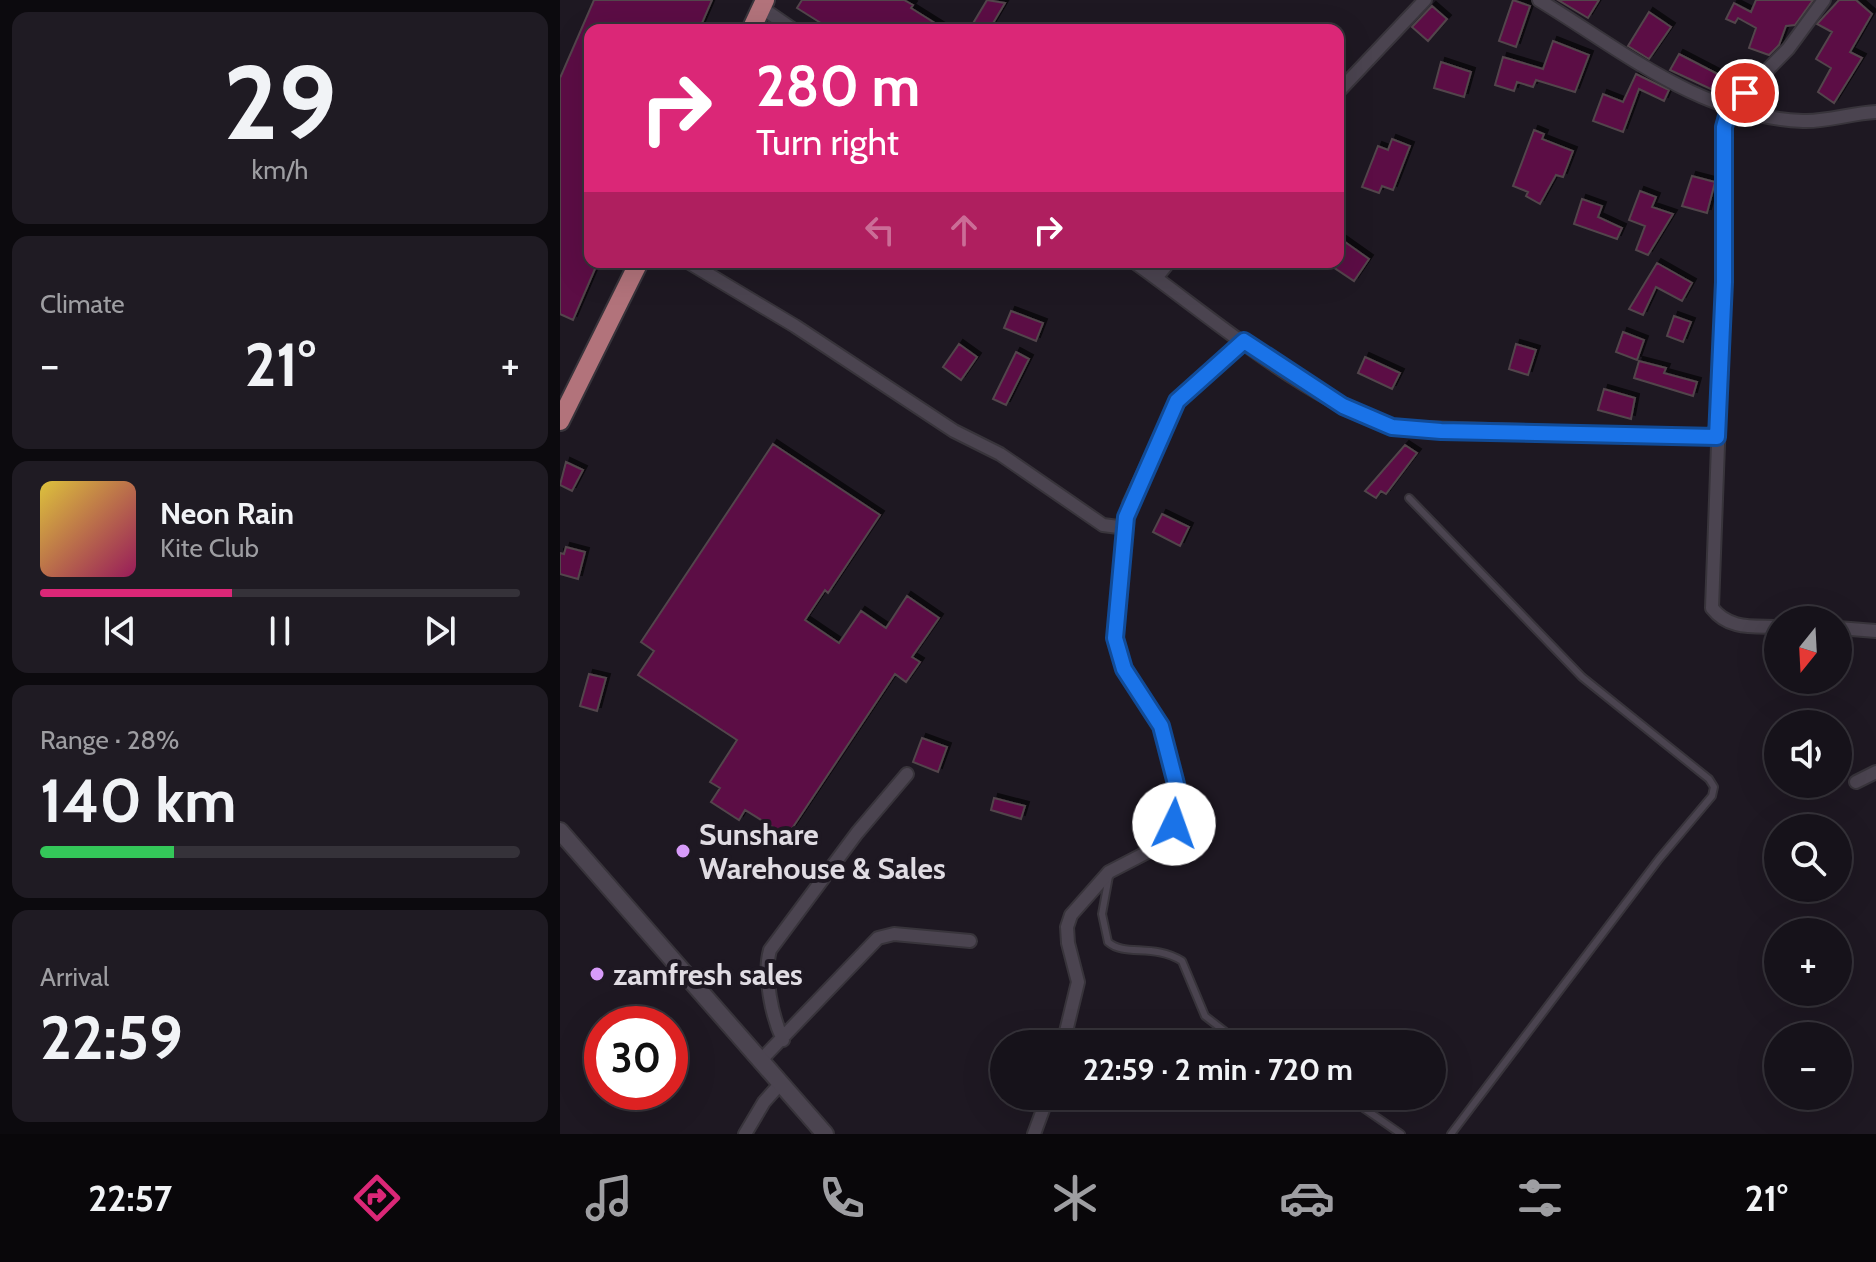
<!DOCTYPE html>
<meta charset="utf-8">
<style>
body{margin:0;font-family:Cabin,sans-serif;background:#1f1b23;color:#f1f3f6;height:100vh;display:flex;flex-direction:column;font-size:30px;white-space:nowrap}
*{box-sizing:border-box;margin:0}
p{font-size:26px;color:#9e9ea2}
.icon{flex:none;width:44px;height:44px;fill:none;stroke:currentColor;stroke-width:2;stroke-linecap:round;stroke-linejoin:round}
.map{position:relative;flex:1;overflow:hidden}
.panel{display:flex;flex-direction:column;gap:12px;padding:12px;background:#0c0a0e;width:560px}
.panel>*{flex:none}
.hud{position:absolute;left:24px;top:24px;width:760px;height:244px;border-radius:16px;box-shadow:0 8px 32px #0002,0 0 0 2px #353239;background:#db2777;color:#fff;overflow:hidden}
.needle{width:52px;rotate:198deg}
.buttons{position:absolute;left:1204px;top:606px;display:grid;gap:16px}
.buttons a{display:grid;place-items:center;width:88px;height:88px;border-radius:50%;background:#16121a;box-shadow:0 8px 32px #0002,0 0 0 2px #353239;font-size:40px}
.speed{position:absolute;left:24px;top:1006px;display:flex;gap:16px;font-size:40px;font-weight:700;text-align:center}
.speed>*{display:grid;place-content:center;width:104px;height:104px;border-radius:50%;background:#16121a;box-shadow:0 8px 32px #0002,0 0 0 2px #353239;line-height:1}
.speed .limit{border:12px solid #d22;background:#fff;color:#111}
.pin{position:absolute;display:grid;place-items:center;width:68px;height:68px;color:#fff;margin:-34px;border:4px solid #fff;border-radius:50%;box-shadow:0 2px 8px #0007}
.me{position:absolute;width:88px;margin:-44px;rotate:3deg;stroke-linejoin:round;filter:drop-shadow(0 0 6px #0008)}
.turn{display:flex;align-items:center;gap:28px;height:168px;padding:0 40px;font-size:36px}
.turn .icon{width:104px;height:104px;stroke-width:2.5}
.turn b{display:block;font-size:56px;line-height:68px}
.lanes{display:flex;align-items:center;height:76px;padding:0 40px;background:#0003;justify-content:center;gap:40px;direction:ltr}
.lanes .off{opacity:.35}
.big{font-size:60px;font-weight:700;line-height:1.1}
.panel .card{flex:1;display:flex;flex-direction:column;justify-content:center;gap:12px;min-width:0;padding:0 28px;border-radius:16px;background:#1f1b23}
.panel .dial{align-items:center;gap:0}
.dial b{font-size:104px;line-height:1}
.song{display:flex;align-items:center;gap:24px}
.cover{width:96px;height:96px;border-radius:12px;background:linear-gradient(135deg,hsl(50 70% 55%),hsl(330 70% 35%))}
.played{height:8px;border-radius:4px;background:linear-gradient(90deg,#db2777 40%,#353239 40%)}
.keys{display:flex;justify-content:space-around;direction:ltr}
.heat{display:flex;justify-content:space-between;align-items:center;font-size:44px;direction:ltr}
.charge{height:12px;border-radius:6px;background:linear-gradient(90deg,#34c759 28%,#353239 0)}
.trip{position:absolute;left:430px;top:1030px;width:456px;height:80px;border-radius:40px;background:#16121a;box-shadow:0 8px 32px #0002,0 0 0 2px #353239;font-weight:700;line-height:80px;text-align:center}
.menu{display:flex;height:128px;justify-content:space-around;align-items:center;background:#09070a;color:#9e9ea2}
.menu .icon{width:56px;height:56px}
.menu .selected{color:#db2777}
.menu b{font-size:36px;color:#f1f3f6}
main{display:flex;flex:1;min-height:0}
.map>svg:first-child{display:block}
</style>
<main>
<section class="panel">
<div class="card dial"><b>29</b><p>km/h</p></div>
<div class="card"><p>Climate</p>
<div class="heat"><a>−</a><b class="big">21°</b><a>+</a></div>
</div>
<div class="card">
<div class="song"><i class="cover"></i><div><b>Neon Rain</b><p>Kite Club</p></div></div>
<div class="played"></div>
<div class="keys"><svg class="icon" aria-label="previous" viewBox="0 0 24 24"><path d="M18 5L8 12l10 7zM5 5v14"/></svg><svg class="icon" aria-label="pause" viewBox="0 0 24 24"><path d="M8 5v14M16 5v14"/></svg><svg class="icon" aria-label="next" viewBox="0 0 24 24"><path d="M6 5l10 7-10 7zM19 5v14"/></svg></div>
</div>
<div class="card"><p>Range · 28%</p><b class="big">140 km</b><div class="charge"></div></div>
<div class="card"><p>Arrival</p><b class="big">22:59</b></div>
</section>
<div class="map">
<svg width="1316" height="1134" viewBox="0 0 1316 1134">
<defs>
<filter id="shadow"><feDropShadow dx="4" dy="-4" stdDeviation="0" flood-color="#0009"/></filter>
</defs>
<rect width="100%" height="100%" fill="#1e1822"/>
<path fill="#5c0d44" stroke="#52454c" stroke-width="2" filter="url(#shadow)" d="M34,0H152L139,30H30V262H38L13,320L0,314V78Z
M242,0H344L353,5L351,8L386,30H272L237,8Z
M427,0L445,3L429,30H409Z
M953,0L970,6L956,47L939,41Z
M998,0H1039L1028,18Z
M1196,0H1253L1235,25L1226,26L1219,45L1209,55L1189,48L1196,28L1178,18L1175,23L1166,19L1174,3L1191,12Z
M1279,0H1296L1312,14L1290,52L1302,58L1274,103L1258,92L1271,68L1256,59L1272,32L1257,24Z
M872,6L887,19L868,41L852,27Z
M1089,12L1111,27L1089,59L1068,46Z
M993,41L1029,55L1015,92L976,80L973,87L957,82L954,91L935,85L943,57L983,69Z
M1119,54L1177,84L1174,92L1168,97L1110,70Z
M881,62L911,72L904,97L874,88Z
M1076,74L1109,90L1104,101L1079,89L1063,132L1033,121L1043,94L1063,102Z
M974,130L984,134L982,139L1013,151L1003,177L996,175L980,204L966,196L968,192L953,186Z
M832,139L850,146L833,190L822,186L819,193L802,187L818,146L828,150Z
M1132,176L1155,182L1147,213L1122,206Z
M1080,191L1096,197L1092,207L1113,214L1088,255L1076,250L1085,226L1069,220Z
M1022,199L1042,206L1038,217L1062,228L1057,239L1014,224Z
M778,237L809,259L794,281L773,267L778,262Z
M1097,263L1132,283L1122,301L1096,287L1083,315L1069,309Z
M451,311L483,323L476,341L444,328Z
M1114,316L1131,322L1123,342L1107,336Z
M1063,332L1084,340L1077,360L1056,352Z
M399,344L417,357L401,380L383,367Z
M956,344L976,350L968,375L949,369Z
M456,352L469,359L446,405L433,399Z
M805,357L840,373L832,389L798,373Z
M1079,361L1106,368L1104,373L1137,382L1133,396L1074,378Z
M1044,389L1075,398L1071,419L1038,410Z
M213,444L320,515L268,593L265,590L245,620L279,643L301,611L326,628L347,596L379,618L352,657L360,662L346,682L335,674L227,836L185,810L179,820L151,802L160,788L150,782L177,740L78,675L94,651L81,642Z
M845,445L857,453L826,494L821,491L816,498L805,491Z
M6,462L23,470L12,491L0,485Z
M602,514L629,527L620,546L593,532Z
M6,547L25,552L18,579L0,574V553L4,554Z
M29,674L46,678L37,711L20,706Z
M362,738L387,747L378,772L353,762Z
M434,798L465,806L461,819L431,810Z"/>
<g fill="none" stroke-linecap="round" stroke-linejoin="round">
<g stroke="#38343b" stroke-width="10">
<path id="lane" d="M849,498L1022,677L1149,779L1154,787L1152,796L1099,859L891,1134
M549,876L542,914L548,942C565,957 593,943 622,961L645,1016L681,1044
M786,1096L841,1134"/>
</g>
<g stroke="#38343b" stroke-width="16">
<path id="street" d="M979,0C1063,51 1141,117 1243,121C1267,122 1292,113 1316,112
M202,8L234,30
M778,92L865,0
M128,262L235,326L394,431L440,454L543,525L566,528
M574,262C650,316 743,398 832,427L1157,437
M596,278L609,262
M1218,627C1193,626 1169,630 1152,608L1164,282V127L1169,109L1228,49L1264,0
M1278,628L1316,631
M1296,782L1316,772
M223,1040C212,1017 203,975 210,950L297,833L347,774
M503,1044L518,982L508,943L507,927L511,915L549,872L605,843L618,803L616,784L601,726L564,669L555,638L566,517L569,504L617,401L684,341
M201,1060L318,938L334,934L410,941
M185,1134L204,1102L221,1083
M474,1134L488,1096"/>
</g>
<g stroke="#38343b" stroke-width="20">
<path id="secondary" d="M0,831L265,1134"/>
</g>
<g stroke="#38343b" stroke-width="22">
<path id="primary" d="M191,30L205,0
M0,421L79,262"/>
</g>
<use href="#lane" stroke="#4b4450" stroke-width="6"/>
<use href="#street" stroke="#4b4450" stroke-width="12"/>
<use href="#secondary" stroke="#4b4450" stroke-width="16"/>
<use href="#primary" stroke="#b2737b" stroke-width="18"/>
</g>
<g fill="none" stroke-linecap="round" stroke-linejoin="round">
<g stroke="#114b97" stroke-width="20">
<path id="route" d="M614,824L618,803L616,784L601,726L564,669L555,638L566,517L617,401L684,341L783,406L832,427L881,431L1157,437L1164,282V127L1169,109L1185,93"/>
</g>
<use href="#route" stroke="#1a73e8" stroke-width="14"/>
</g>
<g fill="#d79bf9" stroke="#1e1822" stroke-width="3">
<circle cx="123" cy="851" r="8"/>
<circle cx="37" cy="974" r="8"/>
</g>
<g text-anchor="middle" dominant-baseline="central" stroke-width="8" stroke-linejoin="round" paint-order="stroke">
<g font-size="30" font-weight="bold" fill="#e0dce3" stroke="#1e1822" text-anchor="start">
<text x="139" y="834">Sunshare<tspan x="139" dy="34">Warehouse &amp; Sales</tspan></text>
<text x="53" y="974">zamfresh sales</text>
</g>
</g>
</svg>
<div class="buttons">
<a><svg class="needle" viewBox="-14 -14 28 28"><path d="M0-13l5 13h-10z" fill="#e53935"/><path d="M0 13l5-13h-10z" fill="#9e9ea2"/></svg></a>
<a><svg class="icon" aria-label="sound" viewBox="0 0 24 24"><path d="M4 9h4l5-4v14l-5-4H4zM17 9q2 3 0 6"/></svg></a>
<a><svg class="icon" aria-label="search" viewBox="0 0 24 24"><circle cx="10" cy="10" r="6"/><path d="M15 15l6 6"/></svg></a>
<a>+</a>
<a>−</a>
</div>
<div class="speed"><div class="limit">30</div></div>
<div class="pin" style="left:1185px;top:93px;background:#d93025"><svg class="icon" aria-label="arrive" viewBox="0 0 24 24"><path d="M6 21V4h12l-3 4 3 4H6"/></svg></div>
<svg class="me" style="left:614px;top:824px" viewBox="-20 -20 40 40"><circle r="19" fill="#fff"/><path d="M0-13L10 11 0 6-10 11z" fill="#1a73e8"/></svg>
<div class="trip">22:59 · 2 min · 720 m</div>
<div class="hud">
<div class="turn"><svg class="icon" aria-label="right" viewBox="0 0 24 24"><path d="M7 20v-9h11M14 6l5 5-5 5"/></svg><div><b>280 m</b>Turn right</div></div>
<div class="lanes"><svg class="icon off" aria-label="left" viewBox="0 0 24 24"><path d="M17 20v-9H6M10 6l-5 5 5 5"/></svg><svg class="icon off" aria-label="ahead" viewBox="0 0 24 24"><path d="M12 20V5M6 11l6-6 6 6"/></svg><svg class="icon" aria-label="right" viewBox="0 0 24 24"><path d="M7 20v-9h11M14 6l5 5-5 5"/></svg></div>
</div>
</div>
</main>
<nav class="menu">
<b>22:57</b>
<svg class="icon selected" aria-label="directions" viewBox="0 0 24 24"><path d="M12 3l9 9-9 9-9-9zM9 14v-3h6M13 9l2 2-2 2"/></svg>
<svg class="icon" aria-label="music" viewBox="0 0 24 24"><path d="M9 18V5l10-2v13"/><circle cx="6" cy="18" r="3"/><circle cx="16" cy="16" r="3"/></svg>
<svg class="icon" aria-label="phone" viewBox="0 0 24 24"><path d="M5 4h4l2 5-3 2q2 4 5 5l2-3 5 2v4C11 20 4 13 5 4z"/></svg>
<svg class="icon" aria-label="climate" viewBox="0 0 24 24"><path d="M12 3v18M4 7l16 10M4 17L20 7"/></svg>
<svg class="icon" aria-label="car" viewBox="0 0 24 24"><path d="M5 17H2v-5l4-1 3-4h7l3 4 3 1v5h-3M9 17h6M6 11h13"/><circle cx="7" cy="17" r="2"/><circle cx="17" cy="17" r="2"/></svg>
<svg class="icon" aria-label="filters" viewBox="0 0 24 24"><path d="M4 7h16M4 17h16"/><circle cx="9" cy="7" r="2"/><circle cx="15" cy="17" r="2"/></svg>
<b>21°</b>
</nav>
